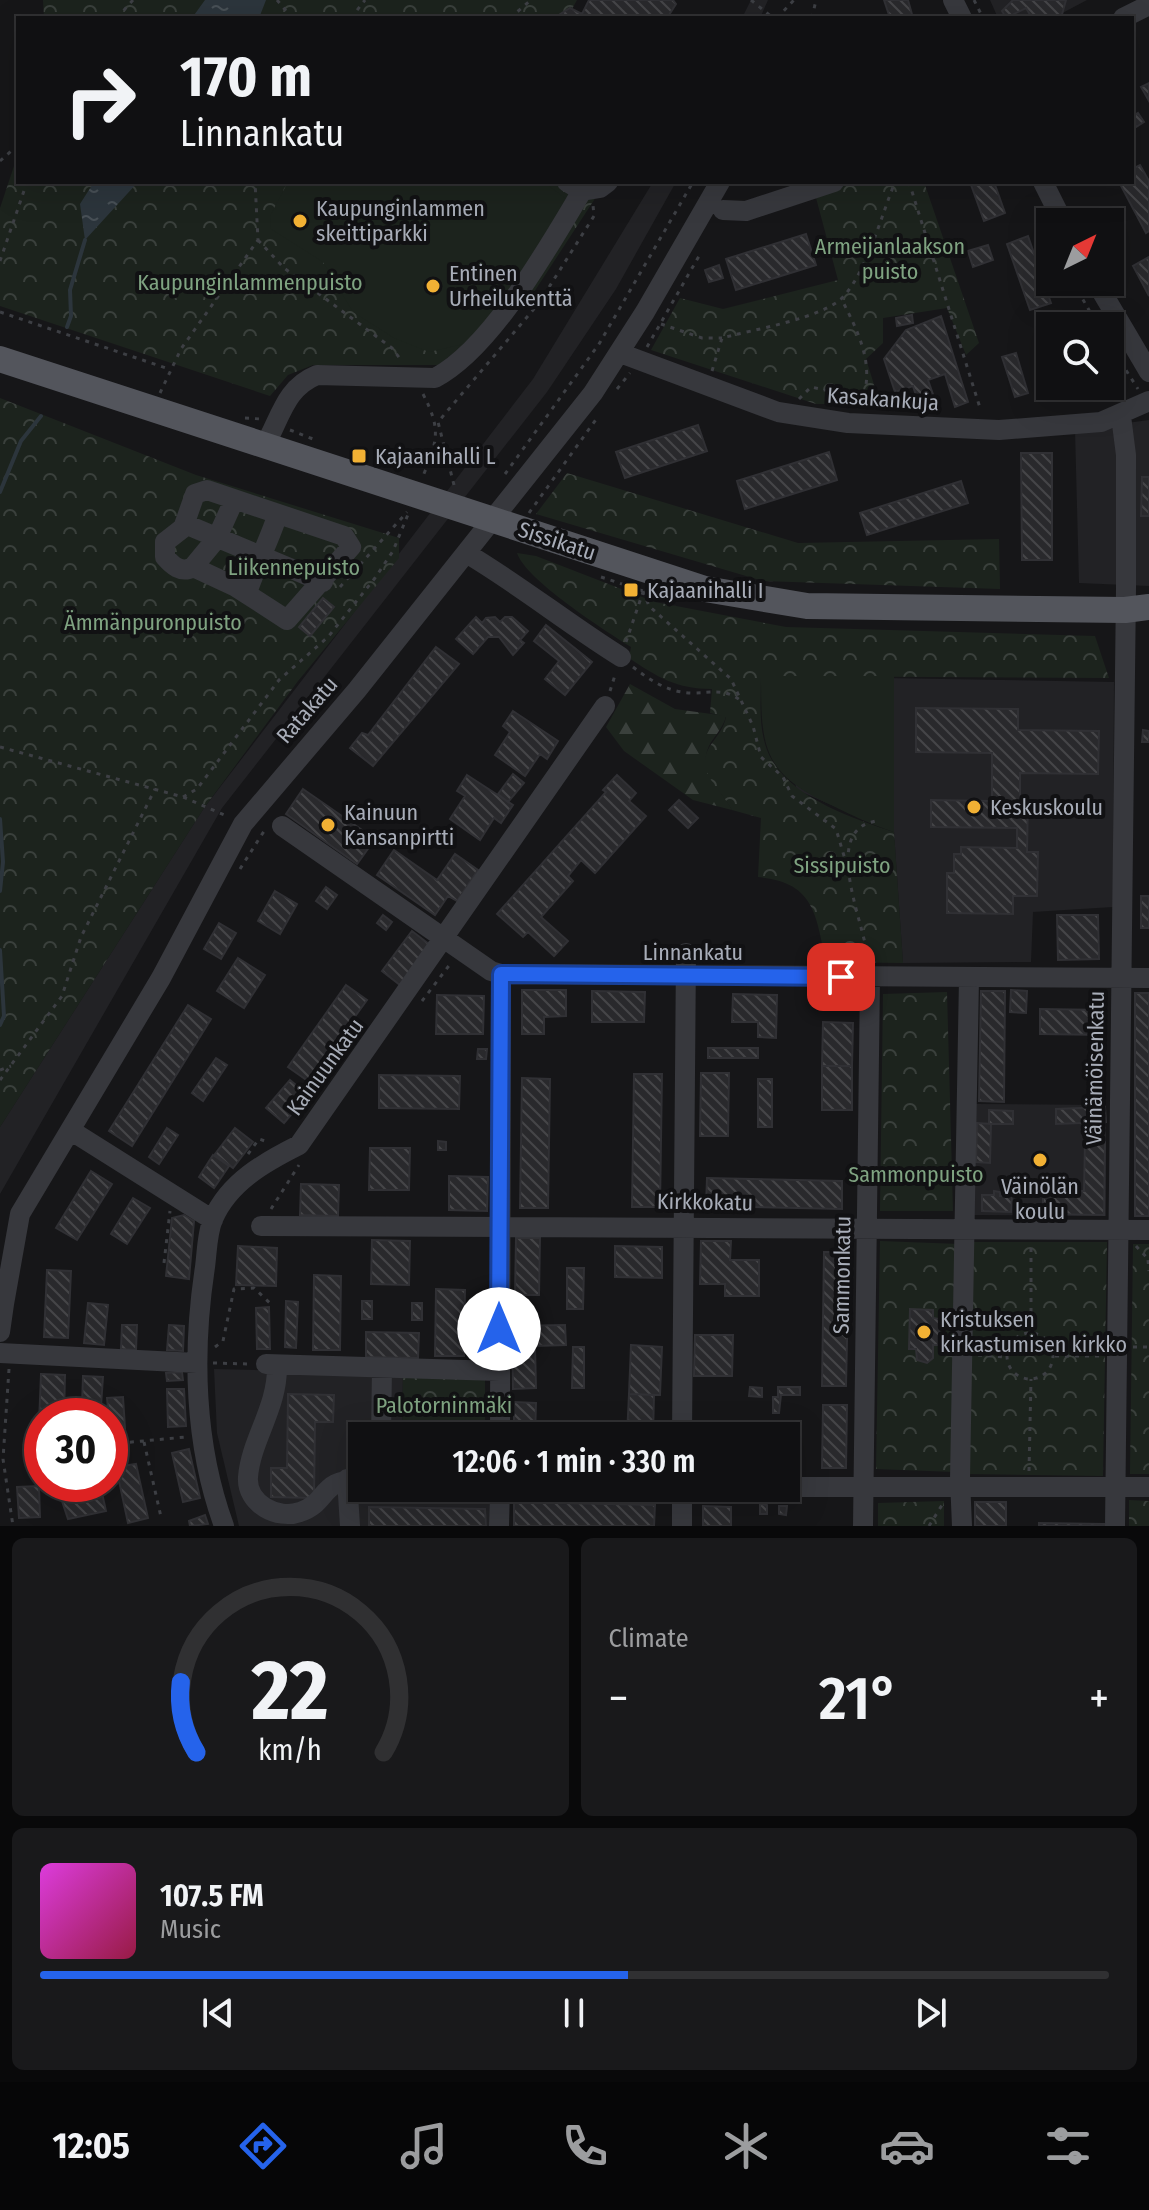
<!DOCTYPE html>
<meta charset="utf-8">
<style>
body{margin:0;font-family:"Fira Sans Condensed",sans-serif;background:#19191b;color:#f1f3f6;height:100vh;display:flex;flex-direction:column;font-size:30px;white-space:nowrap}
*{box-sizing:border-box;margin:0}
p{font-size:26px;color:#9c9d9f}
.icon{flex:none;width:44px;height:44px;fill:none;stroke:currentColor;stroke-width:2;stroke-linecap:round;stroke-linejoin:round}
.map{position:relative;height:1526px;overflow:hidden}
.drawer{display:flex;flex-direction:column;gap:12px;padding:12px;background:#09090a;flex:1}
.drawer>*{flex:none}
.banner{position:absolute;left:16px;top:16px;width:1118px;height:168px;border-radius:0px;box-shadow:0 8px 32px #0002,0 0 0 2px #303032;background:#101012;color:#f1f3f6;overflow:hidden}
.needle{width:52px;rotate:43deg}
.buttons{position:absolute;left:1036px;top:208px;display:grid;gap:16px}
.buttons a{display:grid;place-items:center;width:88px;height:88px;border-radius:0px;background:#101012;box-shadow:0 8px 32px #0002,0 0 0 2px #303032;font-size:40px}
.speed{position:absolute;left:24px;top:1398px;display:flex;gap:16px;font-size:40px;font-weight:700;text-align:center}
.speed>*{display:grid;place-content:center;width:104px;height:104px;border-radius:50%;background:#101012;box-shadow:0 8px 32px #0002,0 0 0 2px #303032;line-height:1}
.speed .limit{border:12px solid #d22;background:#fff;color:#111}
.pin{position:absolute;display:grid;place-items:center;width:68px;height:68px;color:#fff;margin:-34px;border-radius:16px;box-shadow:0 4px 12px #0006}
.me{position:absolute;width:88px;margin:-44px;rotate:0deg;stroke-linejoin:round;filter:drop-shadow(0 0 6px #0008)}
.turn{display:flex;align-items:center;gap:28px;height:168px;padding:0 32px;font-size:36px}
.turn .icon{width:104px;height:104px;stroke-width:2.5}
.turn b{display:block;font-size:56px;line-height:68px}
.big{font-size:60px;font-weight:600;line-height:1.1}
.drawer .tile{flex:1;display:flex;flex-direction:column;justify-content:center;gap:12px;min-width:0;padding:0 28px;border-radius:12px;background:#19191b}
.drawer .dial{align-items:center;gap:0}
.dial svg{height:208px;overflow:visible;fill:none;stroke:#303032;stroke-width:7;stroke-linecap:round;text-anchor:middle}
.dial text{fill:#f1f3f6;stroke:none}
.song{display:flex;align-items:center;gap:24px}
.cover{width:96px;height:96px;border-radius:12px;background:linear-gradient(135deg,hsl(300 70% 55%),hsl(340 70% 35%))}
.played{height:8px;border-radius:4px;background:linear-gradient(90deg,#2563eb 55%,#303032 55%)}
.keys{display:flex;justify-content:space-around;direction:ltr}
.heat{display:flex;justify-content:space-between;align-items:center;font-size:44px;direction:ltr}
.drawer .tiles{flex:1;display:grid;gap:12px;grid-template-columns:1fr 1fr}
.tile:last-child{grid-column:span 2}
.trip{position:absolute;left:348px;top:1422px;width:452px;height:80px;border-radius:0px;background:#101012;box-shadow:0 8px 32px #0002,0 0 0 2px #303032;font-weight:600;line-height:80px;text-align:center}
.dock{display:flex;height:128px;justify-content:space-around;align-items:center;background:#060607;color:#9c9d9f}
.dock .icon{width:56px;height:56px}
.dock .current{color:#2563eb}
.dock b{font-size:36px;color:#f1f3f6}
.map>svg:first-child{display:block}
</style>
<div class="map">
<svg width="1149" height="1526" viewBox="0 0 1149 1526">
<defs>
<pattern id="forest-firs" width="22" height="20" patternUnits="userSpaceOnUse" patternTransform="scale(2)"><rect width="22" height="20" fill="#1c231d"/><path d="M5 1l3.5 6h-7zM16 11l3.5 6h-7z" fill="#3a403c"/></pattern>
<pattern id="park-crowns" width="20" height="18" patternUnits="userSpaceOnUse" patternTransform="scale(2)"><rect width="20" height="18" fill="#1c231d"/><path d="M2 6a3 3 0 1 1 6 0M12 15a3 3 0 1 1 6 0" fill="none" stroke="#3a403c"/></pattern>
<pattern id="water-ripples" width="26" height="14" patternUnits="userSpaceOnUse" patternTransform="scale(2)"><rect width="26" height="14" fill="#2c353c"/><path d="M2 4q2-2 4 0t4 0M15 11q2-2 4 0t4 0" fill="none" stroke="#485056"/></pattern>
<pattern id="building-back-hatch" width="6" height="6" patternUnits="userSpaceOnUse" patternTransform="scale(2)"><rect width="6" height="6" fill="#29292c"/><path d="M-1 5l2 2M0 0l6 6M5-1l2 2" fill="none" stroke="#454548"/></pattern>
</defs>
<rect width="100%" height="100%" fill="#161618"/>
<path fill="#222225" d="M751,0H768L760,18H742Z
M990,0H1087L1053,18H998Z
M653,182H676L616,289L547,392L222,808L0,1194V1127L204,808L533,379Z
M1149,420V586L1079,583L1075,430Z
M761,676L1114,682L1113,907L1033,912L1031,962L903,963L894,832L797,790Z
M975,1104L1106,1105V1216L974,1215Z
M214,1369L403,1374L402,1436H362V1488H490L489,1526H239L217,1433Z"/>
<path fill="url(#forest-firs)" d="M630,684L675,709L726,716C723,730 711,738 707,751C700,774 722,791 732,810L693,800L624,751L606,727Z"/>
<path fill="url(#park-crowns)" d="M43,0H577L567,18H44Z
M18,154V182H575L598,194L534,292L438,365H313L288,375L270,396L0,306V208Z
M850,182H924L979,343L966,355L947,308L883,318V343L866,359L880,404H816L651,350L680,298L723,309L838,280L815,194Z
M0,398L196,475L399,538V558L298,681L204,808L0,1127Z
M567,473L798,543L999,539L1000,589L763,581L536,514Z
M517,553L536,556L655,602L786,627L1095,636L1109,678L761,676C761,700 758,726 767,750C785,796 851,818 894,832L903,963L826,962C816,915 815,882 758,877L761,818L732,810C721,789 694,771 710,746C717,736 724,728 726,717L710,713L712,689C677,689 657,677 629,658L631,647C604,630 526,580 517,553Z
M947,992L953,1211H880L883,994Z
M880,1241L959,1244L955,1472L876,1469Z
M971,1242H1107L1103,1476L966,1474Z
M1133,1244H1149V1474H1130Z
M403,1374L485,1376V1436H402Z
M1129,1500L1149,1501V1526H1129Z
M944,1501V1526H878V1503Z"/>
<path fill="#1c231d" d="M288,182H544L566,199L569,219L468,343L429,352L394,338L353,312L323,262L271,229L270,216Z
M761,676H894V832C872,825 851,815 831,805C762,773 761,747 761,676Z"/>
<path fill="url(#water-ripples)" d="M205,0H266L259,18H192Z
M94,182H138L85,240L80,204Z"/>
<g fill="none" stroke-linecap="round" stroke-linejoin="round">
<path stroke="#2c353c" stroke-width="4" d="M67,327L71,316L70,290L85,240
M0,492L21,441L41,416
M0,819L3,862L0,891
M0,950L4,1016L0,1025"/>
</g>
<path fill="url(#building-back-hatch)" stroke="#303034" stroke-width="2" d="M589,0H673L676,4L667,18H554L570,8L582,14Z
M884,0H908L913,18H890Z
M1013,0H1066L1061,18H1032L1026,8L1006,18L1002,11Z
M1149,83V101L1141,87Z
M1138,113L1144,122L1136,127L1132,117Z
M1140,165L1149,181V231L1146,233L1119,182H1132V169Z
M970,182H994L1005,213L984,221Z
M806,234L816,265L736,290L726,259Z
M1028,236L1051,303L1030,310L1007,244Z
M988,245L993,260L973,267L968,251Z
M1149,257V296L1133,266Z
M719,265L723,278L709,282L705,270Z
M912,315L913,323L897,326L896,318Z
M941,316L968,402L955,407L945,374L928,380L935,400L919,405L913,386L895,392L884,359L906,330Z
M1016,353L1028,393L1015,397L1002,357Z
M1057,386H1081L1083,390L1060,397Z
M698,425L707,451L625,478L616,452Z
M829,452L837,480L745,509L737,481Z
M1021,453H1052V560H1022Z
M1142,477H1149V516H1141Z
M961,481L968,503L867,535L860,513Z
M323,598L334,607L310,636L299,627Z
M476,617L482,623L486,618L495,617L500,622L505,617H512L528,631L520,640L524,643L513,655L499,637H488L473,654L456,639Z
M546,625L592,662L565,695L545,679L559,661L534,641Z
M436,647L459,664L373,766L350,748L362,733L368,735Z
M916,708L1018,709V730L1099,731L1098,774L1020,773V801H1028L1027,852H1038L1037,896H1013V914L947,913V873H954V854H961V847L1017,848V828L931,827V800L992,801V753L916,752Z
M513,711L558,741L547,759L540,754L525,776L495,755L510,732L503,726Z
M1143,730L1149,731V742H1142Z
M513,774L524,783L508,802L498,794Z
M467,775L513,805L501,823L494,818L480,840L450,819L465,796L457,791Z
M617,775L636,793L629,801L646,816L595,873L581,860L568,876L573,881L541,917L568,941L554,956L528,932L523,937L497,914L606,792L603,790Z
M303,789L375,839L357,864L286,814Z
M679,800L698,818L688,828L669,810Z
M394,850L437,880L455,854L478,870L457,901L448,896L435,915L377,875Z
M326,887L337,895L327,909L316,901Z
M275,891L297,904L280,934L258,921Z
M1141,896H1149V928H1141Z
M383,915L392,922L386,930L377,923Z
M1057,915H1098L1099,959L1058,960Z
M219,923L236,933L221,959L204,949Z
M412,931L430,945L400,985L382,971Z
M238,958L265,975L244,1008L217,991Z
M346,985L367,1000L308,1081L288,1067Z
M522,990H566V1016L544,1017V1034H522Z
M1011,990L1027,991L1026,1013L1010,1012Z
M592,991L645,992L644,1022H592Z
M981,991H1005L1004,1102L979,1101Z
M1135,993H1149V1216H1135Z
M733,994L777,995L776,1038L758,1037V1022H732Z
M437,995L484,996L483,1034H436Z
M188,1005L211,1019L132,1146L109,1131Z
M1040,1009L1105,1010V1035L1040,1034Z
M823,1022L853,1023L852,1066H822Z
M708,1048H758V1058H708Z
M478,1049H487L486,1059H477Z
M216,1058L227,1065L203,1101L192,1093Z
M822,1066H852V1110H822Z
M701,1073H729L728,1136H700Z
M634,1074H662L660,1207H632Z
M379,1075L460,1076L459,1109L379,1108Z
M522,1078L550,1079L548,1208H520Z
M758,1079H772V1127H758Z
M290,1080L308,1095L284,1123L266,1108Z
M1105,1107L1106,1122L1056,1124V1109Z
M989,1110L1013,1111V1124H989Z
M977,1123L991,1124L990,1163L976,1162Z
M167,1128L178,1135L159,1164L149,1157Z
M235,1128L253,1142L233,1168L215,1154Z
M438,1141L446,1142V1150H438Z
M1085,1142H1105L1104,1215L1043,1214V1190L1084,1191Z
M370,1148H410L409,1190H369Z
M213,1155L229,1166L214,1188L199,1177Z
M91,1171L112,1184L77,1240L56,1228Z
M449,1176L488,1177L487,1211L449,1210Z
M707,1178L842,1181V1209L706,1206Z
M301,1184L339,1185L338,1216L300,1215Z
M994,1191L1000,1192V1196H1012L1011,1212L982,1211V1195H994Z
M133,1198L150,1208L127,1244L111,1234Z
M184,1215L194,1221L189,1279L166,1276L172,1218Z
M516,1238H540L539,1295H515Z
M372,1240L410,1241L409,1285L371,1284Z
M701,1241H731L730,1260H759V1296H725V1284H700Z
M238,1246L277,1248L276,1286L236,1285Z
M615,1246L662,1247V1278L615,1277Z
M824,1252H849L846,1386H822Z
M567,1268H584L583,1309H567Z
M47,1270L71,1271L68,1338L44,1337Z
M314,1275L341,1276L340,1350H313Z
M436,1289L465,1290L464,1356H435Z
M286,1301L298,1302L296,1348L285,1347Z
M362,1301H372V1319H362Z
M88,1303L108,1305L104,1345L84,1343Z
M412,1303H422V1320H412Z
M269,1307L270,1349H257L256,1308Z
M910,1309L933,1310V1318L940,1319L939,1345H933V1358L927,1363L917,1360L916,1349H909Z
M122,1325H137L136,1350L121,1349Z
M169,1325L184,1326L183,1351L167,1350Z
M565,1325L566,1345L535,1346L536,1388L513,1389L512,1326Z
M366,1332L419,1333L418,1358L366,1357Z
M695,1335H733L732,1376H694Z
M631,1345L662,1347L660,1395L629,1394Z
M573,1347H584V1388H572Z
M182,1372L183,1380L167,1381L166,1373Z
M41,1374L65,1375L64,1416H42V1448H38Z
M83,1376L103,1377L101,1406L82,1405Z
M750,1387L762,1388V1397L749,1396Z
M778,1387H800V1395H781L779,1413H773V1397H778Z
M167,1389H184L186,1426L168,1427Z
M288,1394L334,1395L333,1422H315L314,1498L271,1497V1468H287Z
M629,1394L654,1395L653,1436H627Z
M123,1397L125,1428L110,1429L107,1398Z
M514,1402L536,1403L535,1436H514Z
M823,1405H847L846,1468H822Z
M189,1449L200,1498L183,1502L172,1453Z
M136,1464L148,1518L128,1523L116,1467Z
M73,1484H100L106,1511L68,1519L59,1492Z
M39,1486L40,1517L19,1518L17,1487Z
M514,1502L655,1505L654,1526H514Z
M975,1502H1006V1526H975Z
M760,1504L767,1505V1514H760Z
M703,1506L731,1507V1526H703Z
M779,1506H787L786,1515L779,1514Z
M369,1507L485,1509L486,1526H369Z
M205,1515L208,1524L190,1526L189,1521Z
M1039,1523L1104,1524V1526H1039Z"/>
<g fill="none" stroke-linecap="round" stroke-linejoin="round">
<path stroke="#3d3f44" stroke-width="3" stroke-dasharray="4 6" stroke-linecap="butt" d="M277,0L292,18
M751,0L773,18
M974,0L983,18
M117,18L133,0
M351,18L365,0
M510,18L531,0
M777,18L794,0
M812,18L816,0
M0,161L18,145
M909,182L981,411
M1044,225L1050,238
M258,240L284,268L392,348L401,360
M0,261L27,182
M1073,282L1098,326
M0,312L169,369
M661,324L702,338H722
M1110,345L1138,389
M647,347L699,256
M712,371L722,338C751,330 825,318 844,296C867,270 882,214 895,182
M617,389L630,373
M160,393L181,349L258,240L255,182
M423,394C441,429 438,440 423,476
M799,399L811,387L852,396L865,391C872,357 856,328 841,298
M245,418L261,419
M290,430L313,439
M505,474L599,344L693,182
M454,485L438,422L539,303L594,216L593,205
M529,513L597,418
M601,577L643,591
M340,587L407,512
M643,591L649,606L731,679L753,726L761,757L783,777L792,796L836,829L847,866
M626,642L643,592
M633,667C651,681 668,692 691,693C711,693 724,688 740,700
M610,691L616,672
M0,747L183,797L229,817
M183,797L197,789L279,680L328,637L375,578L393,551L409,512
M240,869L266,828
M868,960C866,930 829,849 861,827C865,823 873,822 879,820
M422,1001L451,963
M0,1070L11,1066
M0,1080L62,996L81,937L155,789
M248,1154L259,1139L268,1142
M271,1209L299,1165
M1136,1246L1149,1260
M1031,1248V1332
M1148,1260L1149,1271
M164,1263L170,1211
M1007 1356a23 23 0 1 1 46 0a23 23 0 1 1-46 0Z
M215,1347L223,1341L234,1289L254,1288L272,1305
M1133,1347H1149
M978,1355L1006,1357
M1055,1356H1099
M213,1363L250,1364
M9,1369L3,1459L13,1526
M144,1442L161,1517
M110,1444L186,1437
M1029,1471L1031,1379
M929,1526L942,1505"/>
<path stroke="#37383d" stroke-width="20" d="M953,0L962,18
M1123,18L1149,5
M1043,182L1063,222
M582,191L600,188L608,182
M723,210L746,211L834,182
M1096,282L1149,372
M620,353L778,412L848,423L999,430L1101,422L1149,401
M265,445C281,417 285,388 317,375L435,378C492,348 549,246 582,191L567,182
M207,490L344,536L351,547L287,620L236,587L193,567C181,574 172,565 165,557V542L183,528L195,494Z
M185,524L323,582
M466,553C520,585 568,624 621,657
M193,567L217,538L234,500
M249,595C246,587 273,532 277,516
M282,826L491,971L501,974L1149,978
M70,1130L213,1220
M261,1226L1149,1230
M0,1304H4L20,1214L161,978L243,824L357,690L593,393L645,312L720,182
M0,1332L4,1304
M0,1353L197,1363
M266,1364L499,1371
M277,1365C278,1408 251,1439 248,1477C246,1504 278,1520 300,1512C329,1503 319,1478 362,1480
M381,1436L382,1368
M500,1436L501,974
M682,1436L686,953
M347,1479L350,1526
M786,1487H1149
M224,1526C194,1444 192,1352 205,1267C207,1252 207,1233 213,1219C229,1182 265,1162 299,1145L605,706
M499,1526L500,1488
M682,1526V1488
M863,1526L870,977
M962,1526L960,1479L969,978
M1115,1526L1126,588V455L1121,416"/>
<path stroke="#53555c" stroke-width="26" d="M0,359L705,589L807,606L1125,610L1149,607"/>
</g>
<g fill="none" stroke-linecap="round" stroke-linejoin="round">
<g stroke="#184099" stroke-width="20">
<path id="route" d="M499,1329L501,974L841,977"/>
</g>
<use href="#route" stroke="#2563eb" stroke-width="14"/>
</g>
<g fill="#f2b134" stroke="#111113" stroke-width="3">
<circle cx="300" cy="221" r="8"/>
<circle cx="433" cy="286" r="8"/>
<rect x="351" y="448" width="16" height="16" rx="4"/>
<rect x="623" y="582" width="16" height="16" rx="4"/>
<circle cx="974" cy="807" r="8"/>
<circle cx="328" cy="825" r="8"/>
<circle cx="1040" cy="1160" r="8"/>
<circle cx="924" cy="1332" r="8"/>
</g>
<g text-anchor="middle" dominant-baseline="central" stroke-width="8" stroke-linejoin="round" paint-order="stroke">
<g font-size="22" fill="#a8adb8" stroke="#111113" text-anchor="start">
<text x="316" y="208">Kaupunginlammen<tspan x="316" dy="25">skeittiparkki</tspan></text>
<text x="449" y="273">Entinen<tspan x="449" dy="25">Urheilukenttä</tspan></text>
<text x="375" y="456">Kajaanihalli L</text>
<text x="647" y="590">Kajaanihalli I</text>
<text x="990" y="807">Keskuskoulu</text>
<text x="344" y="812">Kainuun<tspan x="344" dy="25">Kansanpirtti</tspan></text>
<text x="1040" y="1186" text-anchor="middle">Väinölän<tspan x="1040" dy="25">koulu</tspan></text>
<text x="940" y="1319">Kristuksen<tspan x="940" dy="25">kirkastumisen kirkko</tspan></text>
</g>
<g font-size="22" fill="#7fa381" stroke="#111113">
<text x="890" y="246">Armeijanlaakson<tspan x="890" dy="25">puisto</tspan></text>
<text x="250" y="282">Kaupunginlammenpuisto</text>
<text x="294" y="567">Liikennepuisto</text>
<text x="153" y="622">Ämmänpuronpuisto</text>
<text x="842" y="865">Sissipuisto</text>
<text x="916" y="1174">Sammonpuisto</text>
<text x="444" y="1405">Palotorninmäki</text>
</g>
<g font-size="22" fill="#a8adb8" stroke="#111113">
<text transform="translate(883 399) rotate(4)">Kasakankuja</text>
<text transform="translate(557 541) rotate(18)">Sissikatu</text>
<text transform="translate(307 710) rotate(-49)">Ratakatu</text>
<text x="693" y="952">Linnankatu</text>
<text transform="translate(325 1067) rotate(-54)">Kainuunkatu</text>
<text transform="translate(1095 1068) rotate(-89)">Väinämöisenkatu</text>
<text transform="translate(705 1202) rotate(1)">Kirkkokatu</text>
<text transform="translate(842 1275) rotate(-89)">Sammonkatu</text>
</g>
</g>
</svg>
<div class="buttons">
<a><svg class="needle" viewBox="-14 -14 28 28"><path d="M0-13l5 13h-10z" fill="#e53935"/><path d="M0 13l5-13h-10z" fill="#9c9d9f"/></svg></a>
<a><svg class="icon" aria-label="search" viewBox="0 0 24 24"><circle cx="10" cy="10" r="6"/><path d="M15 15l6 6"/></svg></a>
</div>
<div class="speed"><div class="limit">30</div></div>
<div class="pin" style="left:841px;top:977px;background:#d93025"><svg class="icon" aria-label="arrive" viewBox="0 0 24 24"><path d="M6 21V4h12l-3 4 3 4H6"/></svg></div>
<svg class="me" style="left:499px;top:1329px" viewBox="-20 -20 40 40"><circle r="19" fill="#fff"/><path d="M0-13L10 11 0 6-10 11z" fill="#2563eb"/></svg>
<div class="trip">12:06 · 1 min · 330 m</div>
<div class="banner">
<div class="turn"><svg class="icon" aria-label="right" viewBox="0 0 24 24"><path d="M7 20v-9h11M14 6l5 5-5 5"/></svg><div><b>170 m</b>Linnankatu</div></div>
</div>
</div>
<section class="drawer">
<div class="tiles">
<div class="tile dial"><svg viewBox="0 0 100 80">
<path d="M14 69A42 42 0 1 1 86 69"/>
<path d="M14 69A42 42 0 0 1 8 42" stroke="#2563eb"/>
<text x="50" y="56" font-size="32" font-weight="700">22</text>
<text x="50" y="72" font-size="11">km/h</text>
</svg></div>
<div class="tile"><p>Climate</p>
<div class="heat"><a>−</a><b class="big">21°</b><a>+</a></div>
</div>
<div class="tile">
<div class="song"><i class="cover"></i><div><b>107.5 FM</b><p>Music</p></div></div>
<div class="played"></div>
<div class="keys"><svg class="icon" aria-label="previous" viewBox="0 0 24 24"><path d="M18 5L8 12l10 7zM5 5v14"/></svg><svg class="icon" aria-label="pause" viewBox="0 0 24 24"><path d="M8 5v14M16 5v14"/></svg><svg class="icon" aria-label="next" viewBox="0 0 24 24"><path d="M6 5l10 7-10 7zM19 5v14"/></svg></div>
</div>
</div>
</section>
<nav class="dock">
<b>12:05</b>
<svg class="icon current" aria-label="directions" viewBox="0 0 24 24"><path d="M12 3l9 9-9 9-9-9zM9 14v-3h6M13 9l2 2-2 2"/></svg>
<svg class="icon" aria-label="music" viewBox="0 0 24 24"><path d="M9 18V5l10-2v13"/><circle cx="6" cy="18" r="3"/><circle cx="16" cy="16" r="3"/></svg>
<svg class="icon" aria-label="phone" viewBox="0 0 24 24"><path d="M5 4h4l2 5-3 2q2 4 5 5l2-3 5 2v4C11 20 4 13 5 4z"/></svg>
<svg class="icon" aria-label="climate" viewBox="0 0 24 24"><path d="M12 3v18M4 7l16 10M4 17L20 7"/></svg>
<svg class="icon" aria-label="car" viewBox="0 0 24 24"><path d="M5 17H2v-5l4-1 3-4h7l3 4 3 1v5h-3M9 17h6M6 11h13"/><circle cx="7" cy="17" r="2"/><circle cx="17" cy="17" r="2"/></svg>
<svg class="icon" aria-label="filters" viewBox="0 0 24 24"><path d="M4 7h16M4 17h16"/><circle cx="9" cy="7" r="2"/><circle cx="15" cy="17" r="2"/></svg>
</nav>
